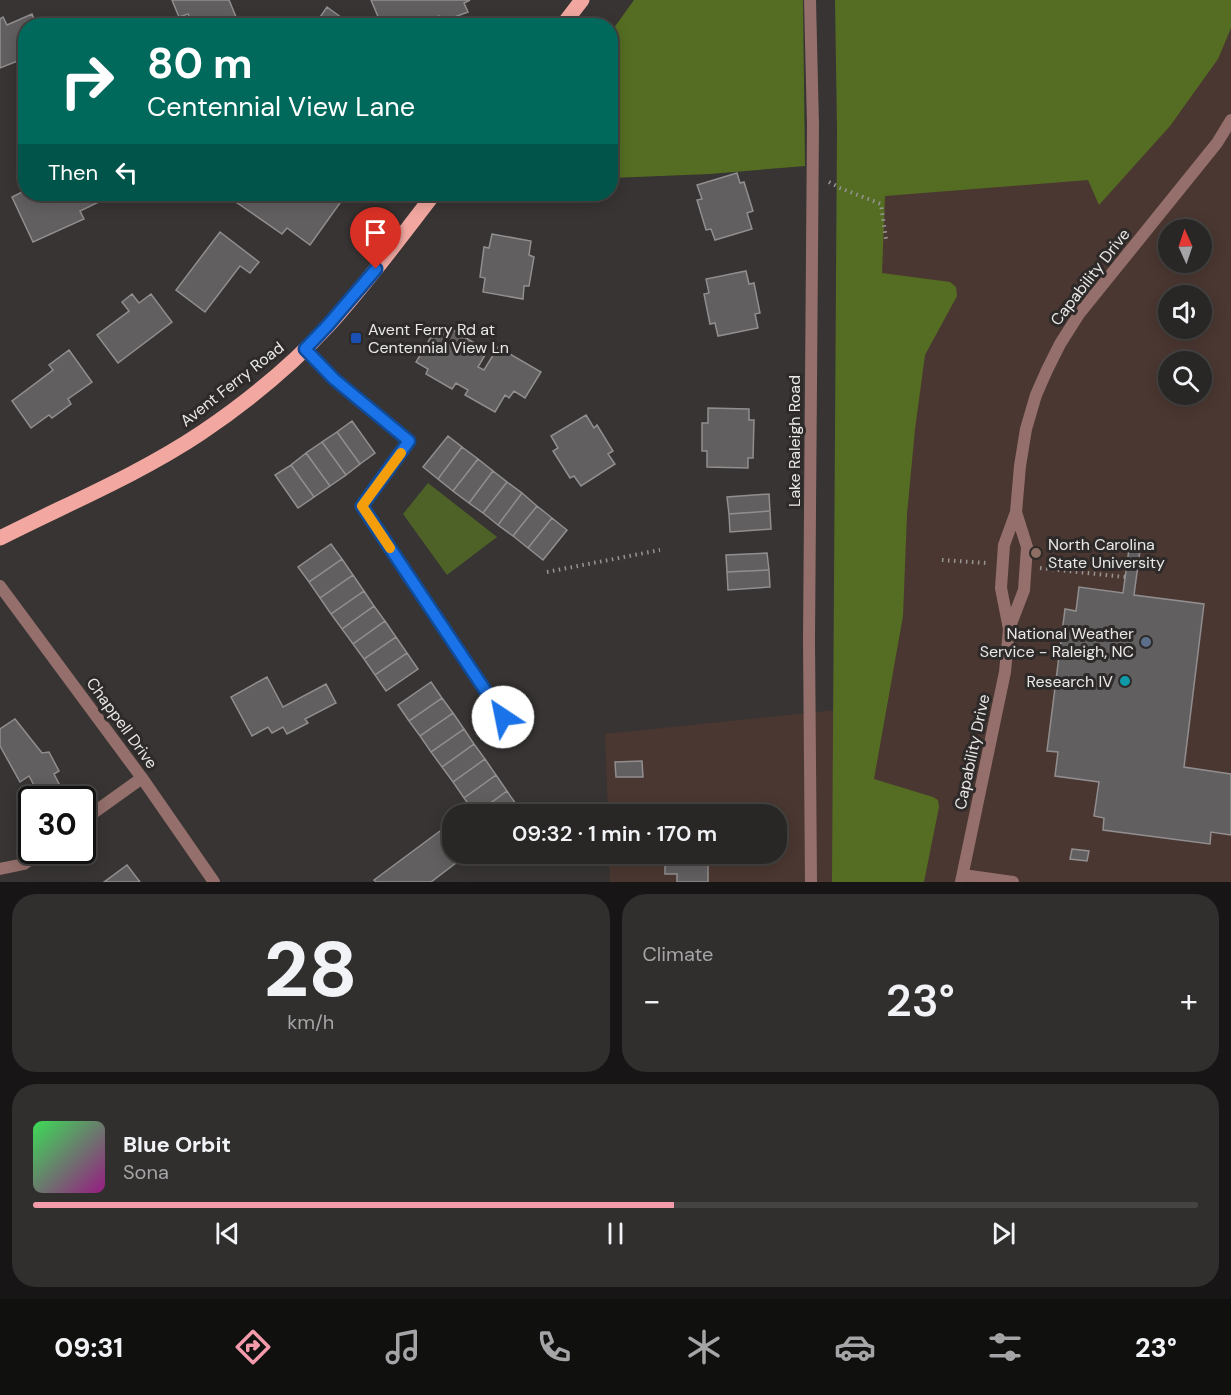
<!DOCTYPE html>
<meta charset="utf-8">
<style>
body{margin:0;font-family:"DM Sans",sans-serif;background:#312f2e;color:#f1f3f6;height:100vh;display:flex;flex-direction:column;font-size:22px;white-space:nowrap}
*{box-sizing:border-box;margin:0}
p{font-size:20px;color:#a5a5a7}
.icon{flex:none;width:33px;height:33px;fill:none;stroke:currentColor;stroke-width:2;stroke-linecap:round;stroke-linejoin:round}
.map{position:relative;height:882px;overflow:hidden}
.details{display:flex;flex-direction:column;gap:12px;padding:12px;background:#171515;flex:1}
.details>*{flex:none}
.guide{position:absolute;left:18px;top:18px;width:600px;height:183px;border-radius:24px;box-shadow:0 3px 15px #0003,0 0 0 2px #454443;background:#00695c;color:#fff;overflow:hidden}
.needle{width:39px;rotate:357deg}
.controls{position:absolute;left:1158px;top:219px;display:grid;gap:12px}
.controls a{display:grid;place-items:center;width:54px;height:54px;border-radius:50%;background:#292726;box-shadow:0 3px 15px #0003,0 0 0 2px #454443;font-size:30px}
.speed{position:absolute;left:18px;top:786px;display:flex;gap:12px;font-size:30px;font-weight:700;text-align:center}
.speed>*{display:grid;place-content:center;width:78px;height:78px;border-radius:50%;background:#292726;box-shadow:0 3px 15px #0003,0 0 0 2px #454443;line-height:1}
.speed .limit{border:3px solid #111;border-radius:9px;background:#fff;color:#111}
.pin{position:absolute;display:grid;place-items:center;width:51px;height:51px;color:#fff;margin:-62px -26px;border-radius:50% 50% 50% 0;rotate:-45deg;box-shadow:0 0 6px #0007}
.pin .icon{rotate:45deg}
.me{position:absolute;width:66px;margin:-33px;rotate:326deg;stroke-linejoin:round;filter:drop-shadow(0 0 4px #0008)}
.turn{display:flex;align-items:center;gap:21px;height:126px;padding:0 30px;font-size:27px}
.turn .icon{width:78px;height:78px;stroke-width:2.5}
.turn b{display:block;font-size:42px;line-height:51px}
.then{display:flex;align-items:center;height:57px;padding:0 30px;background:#0003;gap:12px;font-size:22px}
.big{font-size:45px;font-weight:600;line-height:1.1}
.details .card{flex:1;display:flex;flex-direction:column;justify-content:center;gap:9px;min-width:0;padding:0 21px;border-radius:24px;background:#312f2e}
.details .dial{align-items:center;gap:0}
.dial b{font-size:78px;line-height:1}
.song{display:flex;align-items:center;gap:18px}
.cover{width:72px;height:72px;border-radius:9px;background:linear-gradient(135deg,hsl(130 70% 55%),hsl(310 70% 35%))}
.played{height:6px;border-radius:3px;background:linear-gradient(90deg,#f39aab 55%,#454443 55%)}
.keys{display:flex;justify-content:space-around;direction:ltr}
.heat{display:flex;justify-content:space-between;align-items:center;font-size:33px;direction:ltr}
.details .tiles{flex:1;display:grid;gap:12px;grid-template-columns:1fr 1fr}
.card:last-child{grid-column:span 2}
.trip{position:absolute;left:442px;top:804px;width:345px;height:60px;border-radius:24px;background:#292726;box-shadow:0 3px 15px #0003,0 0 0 2px #454443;font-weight:600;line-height:60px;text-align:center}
.tab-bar{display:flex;height:96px;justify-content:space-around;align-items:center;background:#10100f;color:#a5a5a7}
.tab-bar .icon{width:42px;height:42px}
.tab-bar .current{color:#f39aab}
.tab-bar b{font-size:27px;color:#f1f3f6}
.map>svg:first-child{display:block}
</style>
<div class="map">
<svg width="1231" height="882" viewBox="0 0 1231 882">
<rect width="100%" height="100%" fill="#373433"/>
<path fill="#4b3731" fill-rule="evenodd" d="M858,0H1231V882H610L609,854H777V814H608L605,734L836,710ZM1168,230H1202V262H1168ZM1168,296H1202V328H1168ZM1168,362H1202V394H1168Z"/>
<path fill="#4e6228" d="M428,483L497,537L447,575L403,514Z"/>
<path fill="#556d22" d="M634,0H803L805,166L710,174L611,178V32Z
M835,0H1231V28L1218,59L1170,126L1099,205L1088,180L885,196L882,273L950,282L956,287L957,296L925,355L915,429L907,514L903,616L874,779L933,797L938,800L939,807L924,882H832L837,130Z"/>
<path fill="#625f60" stroke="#918e8f" stroke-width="1.5" d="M172,0H229L239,24L193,26L188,14L179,17Z
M371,0H470L464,3L468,12L441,22L439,16L416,26H413L410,18L393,26H382Z
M327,7L353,26H333L320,17Z
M32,14L37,26H26V65L22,66L20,60L0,68V19L3,17L7,25Z
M737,173L740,183L744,182L753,211L747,213L752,229L715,240L711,229L706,230L697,200L702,199L697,185Z
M26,190V194H103L105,199L80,211L84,219L33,242L12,197Z
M238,194H326L340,203L310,245L287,228L282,234L236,202L241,196Z
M220,232L259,262L250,273L240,266L205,312L176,290Z
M492,234L531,241L529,255L534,257L529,286H524L523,299L483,292L485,278L480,277L484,247L489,248Z
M746,271L749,284L754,283L760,313L755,314L758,328L718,336L715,323L710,324L704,294L709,293L706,279Z
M132,294L139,303L151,294L172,322L118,363L97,335L129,311L122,302Z
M437,327L447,334L450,328L476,344L474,348L485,355L478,367L484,370L498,347L541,372L525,398L514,391L509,398L505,395L495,412L465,395L468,390L456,383L452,389L426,374L428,369L416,362Z
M69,350L92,382L68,399L71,404L52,418L49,415L31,428L12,401L53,370L49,365Z
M708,408L749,409V420H754L753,458H748V468L707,467V451H702V423H708Z
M586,415L594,428L597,425L613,451L608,454L615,464L581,486L574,476L570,478L553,451L558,448L551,436Z
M352,421L375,453L360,464L337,432Z
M337,432L360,464L346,475L322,442Z
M448,436L462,447L438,479L423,467Z
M322,442L346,475L330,486L306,453Z
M462,447L478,459L453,491L438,479Z
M306,453L330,486L314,497L291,465Z
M478,459L493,471L469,503L453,491Z
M291,465L314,497L298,508L275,475Z
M493,471L507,482L483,513L469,503Z
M507,482L522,493L498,525L483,513Z
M522,493L537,506L513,536L498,525Z
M769,494L770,511L729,514L727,497Z
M537,506L552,518L528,548L513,536Z
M770,511L771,529L730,532L729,514Z
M552,518L567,530L543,560L528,548Z
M331,544L342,559L309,582L298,567Z
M1129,549L1140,550L1134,595L1204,604L1184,767L1231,774V835L1211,832L1210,844L1103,830L1104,818L1094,816L1099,782L1055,776L1058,752L1047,751L1065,609L1076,611L1079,587L1123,593Z
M767,553L769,570L727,572L726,555Z
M342,559L353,575L320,598L309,582Z
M769,570L770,587L728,590L727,572Z
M353,575L364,591L331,614L320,598Z
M364,591L374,606L342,629L331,614Z
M374,606L385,621L353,644L342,629Z
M385,621L396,637L364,659L353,644Z
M396,637L407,653L375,675L364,659Z
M407,653L418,669L386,691L375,675Z
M267,677L283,707L326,684L336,703L305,719L308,723L287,734L283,727L272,733L268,727L252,736L231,697Z
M431,682L442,698L409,721L398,705Z
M442,698L453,713L420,736L409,721Z
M453,713L464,729L431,752L420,736Z
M15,719L42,753L49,752L59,771L54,774L67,799L42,800L29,776L20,782L0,746V729Z
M464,729L474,744L442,767L431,752Z
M474,744L485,759L453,782L442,767Z
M485,759L496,775L464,798L453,782Z
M642,761L643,777H616L615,762Z
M496,775L507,791L475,814L464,798Z
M507,791L518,807L507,814H476Z
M440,831L453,848V854H457L461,859L431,882H376L374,880Z
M1072,849L1089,851L1087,861L1070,859Z
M603,854H626V865H609L610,862H603Z
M678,854H708V882H677V874H665V855Z
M127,865L140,882H104Z"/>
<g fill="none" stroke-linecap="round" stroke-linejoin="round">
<path stroke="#989695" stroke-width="4" stroke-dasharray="1.5 4.5" stroke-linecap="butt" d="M829,182L840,188L881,204L886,239
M942,560L986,563
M1040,568L1125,577
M547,572L660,550"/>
<path stroke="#946f6b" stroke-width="12" d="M82,821L142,778
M0,869L24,864L42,850"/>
<path stroke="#946f6b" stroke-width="12" d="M810,0L813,125L809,640L811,882
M305,349L334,379L409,441L362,506L503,717
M0,586L142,778L214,882
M1009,629L1024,590L1027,547L1016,512
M963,875L1013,882
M961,882L1005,672L1009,629L1001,588L1004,545L1016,512L1020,466L1026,429L1036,395L1047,370L1060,344L1079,314L1217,143L1231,120"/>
<path stroke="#f2a8a0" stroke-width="15" d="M562,26L582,0
M0,538C67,504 138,475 201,433C247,402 291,366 329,325C367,283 400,238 434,194"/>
</g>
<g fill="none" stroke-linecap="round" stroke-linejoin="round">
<g stroke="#114b97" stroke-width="15">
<path id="route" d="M376,269L328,325L305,349L334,379L409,441L362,506L503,717"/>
</g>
<use href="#route" stroke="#1a73e8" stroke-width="10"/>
<path stroke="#f59e0b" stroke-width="10" d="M390,548L362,506L401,453"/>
</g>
<rect fill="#1a4fb4" stroke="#2d2a29" stroke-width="2" x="350" y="332" width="12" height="12" rx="3"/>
<circle fill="#8d6e63" stroke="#2d2a29" stroke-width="2" cx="1036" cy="553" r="6"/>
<circle fill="#5c6f8a" stroke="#2d2a29" stroke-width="2" cx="1146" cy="642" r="6"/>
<circle fill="#0f9aa8" stroke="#2d2a29" stroke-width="2" cx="1125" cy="681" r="6"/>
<g text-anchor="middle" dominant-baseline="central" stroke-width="6" stroke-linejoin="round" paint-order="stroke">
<g font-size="16" fill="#e9e8e7" stroke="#2d2a29">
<text transform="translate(1090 277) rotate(-52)">Capability Drive</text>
<text transform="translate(232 384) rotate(-38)">Avent Ferry Road</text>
<text transform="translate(794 441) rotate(-90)">Lake Raleigh Road</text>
<text transform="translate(122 723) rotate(54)">Chappell Drive</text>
<text transform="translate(972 752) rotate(-78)">Capability Drive</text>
</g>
<g font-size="16" fill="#e9e8e7" stroke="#2d2a29" text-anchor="start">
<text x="368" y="329">Avent Ferry Rd at<tspan x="368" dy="18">Centennial View Ln</tspan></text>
<text x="1048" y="544">North Carolina<tspan x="1048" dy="18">State University</tspan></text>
<text x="1134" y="633" text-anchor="end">National Weather<tspan x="1134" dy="18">Service - Raleigh, NC</tspan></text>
<text x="1113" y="681" text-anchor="end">Research IV</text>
</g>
</g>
</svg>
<div class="controls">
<a><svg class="needle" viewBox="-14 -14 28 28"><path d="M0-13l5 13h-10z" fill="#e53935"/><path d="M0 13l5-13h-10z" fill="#a5a5a7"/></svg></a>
<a><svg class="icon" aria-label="sound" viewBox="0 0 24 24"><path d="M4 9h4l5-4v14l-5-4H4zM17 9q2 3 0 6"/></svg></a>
<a><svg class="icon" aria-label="search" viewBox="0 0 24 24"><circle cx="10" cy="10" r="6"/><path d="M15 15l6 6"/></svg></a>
</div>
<div class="speed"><div class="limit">30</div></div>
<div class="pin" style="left:376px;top:269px;background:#d93025"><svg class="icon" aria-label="arrive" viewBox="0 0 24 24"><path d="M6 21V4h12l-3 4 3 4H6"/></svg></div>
<svg class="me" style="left:503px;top:717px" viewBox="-20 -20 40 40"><circle r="19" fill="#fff"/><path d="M0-13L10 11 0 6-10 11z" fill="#1a73e8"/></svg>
<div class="trip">09:32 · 1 min · 170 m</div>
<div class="guide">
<div class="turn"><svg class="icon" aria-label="right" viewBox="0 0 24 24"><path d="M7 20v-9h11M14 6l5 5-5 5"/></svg><div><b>80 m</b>Centennial View Lane</div></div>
<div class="then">Then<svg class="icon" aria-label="left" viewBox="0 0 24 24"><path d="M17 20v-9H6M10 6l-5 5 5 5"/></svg></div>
</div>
</div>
<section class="details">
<div class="tiles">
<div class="card dial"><b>28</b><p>km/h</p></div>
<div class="card"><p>Climate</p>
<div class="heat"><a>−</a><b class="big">23°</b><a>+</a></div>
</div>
<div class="card">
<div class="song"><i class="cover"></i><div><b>Blue Orbit</b><p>Sona</p></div></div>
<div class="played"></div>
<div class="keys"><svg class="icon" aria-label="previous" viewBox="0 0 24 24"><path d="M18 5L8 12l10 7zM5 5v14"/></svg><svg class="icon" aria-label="pause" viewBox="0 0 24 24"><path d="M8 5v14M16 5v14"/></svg><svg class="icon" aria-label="next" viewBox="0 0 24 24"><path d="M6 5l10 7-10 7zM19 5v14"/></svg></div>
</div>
</div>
</section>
<nav class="tab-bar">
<b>09:31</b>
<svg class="icon current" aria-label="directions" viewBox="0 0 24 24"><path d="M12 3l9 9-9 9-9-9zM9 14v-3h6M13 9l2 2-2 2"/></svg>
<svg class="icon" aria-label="music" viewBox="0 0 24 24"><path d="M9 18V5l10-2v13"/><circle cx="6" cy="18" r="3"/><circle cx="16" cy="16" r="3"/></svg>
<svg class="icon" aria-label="phone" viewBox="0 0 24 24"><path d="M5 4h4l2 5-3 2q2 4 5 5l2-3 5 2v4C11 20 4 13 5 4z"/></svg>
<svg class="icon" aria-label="climate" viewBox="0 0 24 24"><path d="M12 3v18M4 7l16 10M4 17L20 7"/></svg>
<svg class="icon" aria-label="car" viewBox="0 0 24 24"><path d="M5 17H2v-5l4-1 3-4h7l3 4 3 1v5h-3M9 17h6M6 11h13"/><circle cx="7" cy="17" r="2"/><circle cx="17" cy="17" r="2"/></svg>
<svg class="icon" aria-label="filters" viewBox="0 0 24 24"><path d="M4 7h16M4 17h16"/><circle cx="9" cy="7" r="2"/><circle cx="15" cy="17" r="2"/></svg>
<b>23°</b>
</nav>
